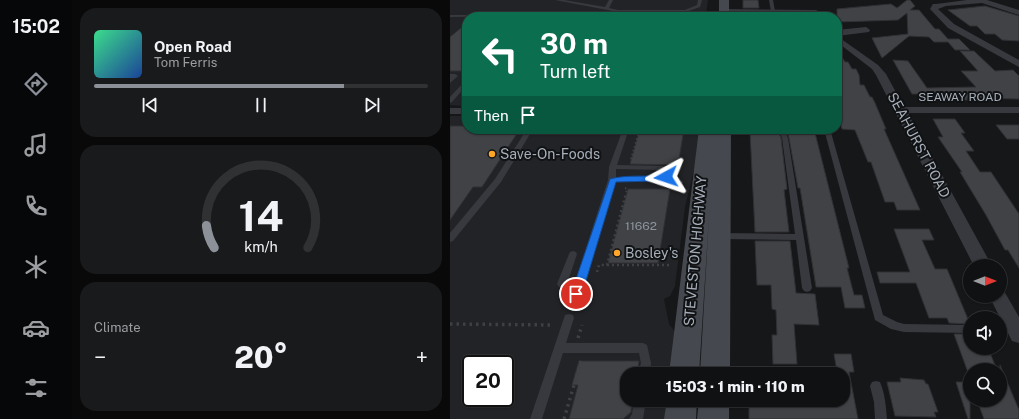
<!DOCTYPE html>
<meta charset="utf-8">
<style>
body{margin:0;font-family:"Public Sans",sans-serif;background:#191a1c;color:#f1f3f6;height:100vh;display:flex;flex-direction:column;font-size:15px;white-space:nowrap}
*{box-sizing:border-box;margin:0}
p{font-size:13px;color:#9c9da0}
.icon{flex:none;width:22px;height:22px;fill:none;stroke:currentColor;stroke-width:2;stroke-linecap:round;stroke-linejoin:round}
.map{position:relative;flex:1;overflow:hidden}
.side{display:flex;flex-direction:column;gap:8px;padding:8px;background:#09090a;width:378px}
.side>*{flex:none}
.banner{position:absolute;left:12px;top:12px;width:380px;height:122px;border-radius:16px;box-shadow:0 1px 3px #0004,0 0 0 1px #303133;background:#0b6e4f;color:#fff;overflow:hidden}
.needle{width:26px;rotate:90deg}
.tools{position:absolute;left:513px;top:259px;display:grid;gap:8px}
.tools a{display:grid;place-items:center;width:44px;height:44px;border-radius:50%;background:#101113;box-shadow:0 1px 3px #0004,0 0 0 1px #303133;font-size:20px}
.speed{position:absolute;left:12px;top:355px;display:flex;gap:8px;font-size:20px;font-weight:700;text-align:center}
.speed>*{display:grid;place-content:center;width:52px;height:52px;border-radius:50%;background:#101113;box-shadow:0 1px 3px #0004,0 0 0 1px #303133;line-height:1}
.speed .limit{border:2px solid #111;border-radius:6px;background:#fff;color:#111}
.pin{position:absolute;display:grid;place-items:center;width:34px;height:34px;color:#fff;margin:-17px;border:2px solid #fff;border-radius:50%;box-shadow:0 1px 4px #0007}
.me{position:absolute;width:44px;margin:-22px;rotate:265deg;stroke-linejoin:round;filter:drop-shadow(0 0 3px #0008)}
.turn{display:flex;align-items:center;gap:14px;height:84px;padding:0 12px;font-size:18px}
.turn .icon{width:52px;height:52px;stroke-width:2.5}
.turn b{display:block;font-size:28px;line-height:34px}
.then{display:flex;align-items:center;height:38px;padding:0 12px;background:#0003;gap:8px;font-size:15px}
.big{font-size:30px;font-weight:800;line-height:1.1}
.side .card{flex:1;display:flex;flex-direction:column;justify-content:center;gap:6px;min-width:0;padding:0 14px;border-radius:16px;background:#191a1c}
.side .dial{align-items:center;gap:0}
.dial svg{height:104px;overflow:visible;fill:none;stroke:#303133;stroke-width:7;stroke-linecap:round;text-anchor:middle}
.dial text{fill:#f1f3f6;stroke:none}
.song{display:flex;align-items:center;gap:12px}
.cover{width:48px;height:48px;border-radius:6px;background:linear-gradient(135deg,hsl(150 70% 55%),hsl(220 70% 35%))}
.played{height:4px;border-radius:2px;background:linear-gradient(90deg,#8c9099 75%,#303133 75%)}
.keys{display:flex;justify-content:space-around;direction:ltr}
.heat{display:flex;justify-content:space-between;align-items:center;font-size:22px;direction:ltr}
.trip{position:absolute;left:170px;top:367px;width:230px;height:40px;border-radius:16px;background:#101113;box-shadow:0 1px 3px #0004,0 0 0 1px #303133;font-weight:800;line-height:40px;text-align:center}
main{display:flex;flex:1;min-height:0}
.dock{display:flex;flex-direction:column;width:72px;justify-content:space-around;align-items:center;background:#060708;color:#9c9da0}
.dock .icon{width:28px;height:28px}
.dock .current{color:#8c9099}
.dock b{font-size:18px;color:#f1f3f6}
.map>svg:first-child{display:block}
</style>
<main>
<nav class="dock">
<b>15:02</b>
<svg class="icon current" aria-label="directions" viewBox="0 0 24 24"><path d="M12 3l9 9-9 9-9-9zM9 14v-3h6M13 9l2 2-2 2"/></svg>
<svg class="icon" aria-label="music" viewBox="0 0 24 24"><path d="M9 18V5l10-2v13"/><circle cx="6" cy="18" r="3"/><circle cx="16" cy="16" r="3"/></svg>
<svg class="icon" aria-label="phone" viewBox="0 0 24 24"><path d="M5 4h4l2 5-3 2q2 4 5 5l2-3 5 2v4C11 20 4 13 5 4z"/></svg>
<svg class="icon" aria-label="climate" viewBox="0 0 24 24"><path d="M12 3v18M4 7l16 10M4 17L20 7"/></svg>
<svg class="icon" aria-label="car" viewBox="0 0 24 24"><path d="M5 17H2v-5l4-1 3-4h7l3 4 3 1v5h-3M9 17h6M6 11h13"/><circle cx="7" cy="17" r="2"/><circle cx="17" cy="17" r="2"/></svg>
<svg class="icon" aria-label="filters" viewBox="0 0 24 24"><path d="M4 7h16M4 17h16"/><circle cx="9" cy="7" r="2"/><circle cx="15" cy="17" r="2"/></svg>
</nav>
<section class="side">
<div class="card">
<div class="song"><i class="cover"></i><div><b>Open Road</b><p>Tom Ferris</p></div></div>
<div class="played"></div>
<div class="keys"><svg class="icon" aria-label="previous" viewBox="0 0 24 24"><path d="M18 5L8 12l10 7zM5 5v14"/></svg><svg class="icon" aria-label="pause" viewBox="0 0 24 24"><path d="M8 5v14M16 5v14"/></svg><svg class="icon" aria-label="next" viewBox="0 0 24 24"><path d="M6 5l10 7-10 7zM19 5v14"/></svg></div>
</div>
<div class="card dial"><svg viewBox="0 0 100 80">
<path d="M14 69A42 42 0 1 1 86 69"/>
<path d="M14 69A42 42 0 0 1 8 52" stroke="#8c9099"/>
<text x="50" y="56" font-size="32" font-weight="700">14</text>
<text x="50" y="72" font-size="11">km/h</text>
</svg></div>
<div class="card"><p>Climate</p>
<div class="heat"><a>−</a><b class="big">20°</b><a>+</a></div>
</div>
</section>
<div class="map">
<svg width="569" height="419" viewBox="0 0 569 419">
<rect width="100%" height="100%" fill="#161719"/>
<path fill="#222326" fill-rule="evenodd" d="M0,0H258L256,13L264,14L262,17H17V106H13L0,105Z
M0,116H17V129H251L248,154L235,207L225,286L220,296L214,299L219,324L225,332L223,374H177V400H220L218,419H0ZM21,364H55V398H21Z"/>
<path fill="#404246" stroke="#303135" d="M293,0H308L309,8H293Z
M457,0H460L465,6L460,10H469L485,29H489L498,39H509L520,50H505L498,42H484L479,37L459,36L432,58L422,38L458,34L457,13L448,20L387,22V9L441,4L447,8Z
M535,6L569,16V41L552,40L545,34H535L527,26H520L498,10Z
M17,23V71H0V37Z
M387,49L395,62H398L402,69H406L409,75L410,85H414L420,97H422L425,103L436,129H434L470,210H447L444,202H435L421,162H418L405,130L392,129L388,116H390L388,109H391L387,98V91H392L387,78Z
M510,51H524L545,71L563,70L569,76V99L517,98L518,100H502L500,98H474L471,94H462L443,60L458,61L477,88L526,87L511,71H528Z
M483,119H505L515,133H511L524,151H516L530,172H541L569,214V268L558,250H555L536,215L510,172H512L488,137H493Z
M546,125H569V139H557Z
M0,126H17V129H70L32,187H23L0,220Z
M190,129H234L228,165L180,164Z
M301,129H327L331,138L337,189L334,190L339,232H305L300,131Z
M336,129H364L399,268H397L404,295H412L415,308H395L391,287H366L350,188H348L339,138Z
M178,189H220L208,263H158Z
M444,229H479L484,240H472L485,269H497L520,324L499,323L497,318H479L466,283H430L427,272H460Z
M305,241H340L346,293L365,294L369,325L344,324L347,364H323L322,335H327L326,310L322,309L321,285H307Z
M504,334H520V348H538L547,370H520L519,375Z
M384,354H401L404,372H399L408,419H299V400H393V371H387Z
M129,361H189L187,374H177V400H182L181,412L173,419H119L128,385H122Z
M550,365L569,410V419H534L527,400H550Z
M450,378L474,380L476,384H478L488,412H484L486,417L445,416L437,382H451Z
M506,382H520V419H518Z"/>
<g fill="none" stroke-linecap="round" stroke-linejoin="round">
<path stroke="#3d4045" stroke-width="2" stroke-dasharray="1.5 2.5" stroke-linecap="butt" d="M181,159L190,129
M223,182H235
M175,188L177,189L176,194"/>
<path stroke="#3d4045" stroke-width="2.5" stroke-dasharray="2 3" stroke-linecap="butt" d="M157,265H219
M147,272L149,265H157L176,193"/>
<path stroke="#3d4045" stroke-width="3.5" stroke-dasharray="2.5 4" stroke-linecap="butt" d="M0,324L104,325
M128,338L132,325
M114,419L131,361"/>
<path fill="#37393e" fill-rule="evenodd" d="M105,0H114L155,7L159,0H163L159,8L168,10H235L247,5L248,0H252L250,7L236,12H168Z
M319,0H323L326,17H322Z
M0,15H67L69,16L0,17Z
M0,74H5L8,76L0,83Z
M17,80V85L2,102L0,103V97L15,81Z
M77,129H83L51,182L3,241L0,242V233L45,179Z
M173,129H179L167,165L213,166L225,172L219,179L209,181L165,182L128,304L126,307L123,308L120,307L118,304L158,180L159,167ZM166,169L212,170L217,173L212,176L209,177H166Z
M328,129H334L338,138L362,288L360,291L357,292L354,291L352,288L346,240L270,239L266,236L270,233L345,234L332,138Z
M374,129H380L433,315L447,322L454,324L520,325V333L454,332L441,329L425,320Z
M123,251L126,252L127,254L117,284L115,287L112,288L109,287L107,284L119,254L120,252Z
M119,314L123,315L124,318L116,343H193L197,345L201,363L200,374H188L191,363L189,353H113L92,419H80L114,318L115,315Z
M550,325L569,326V332L550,333Z
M426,381L430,382C435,394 436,406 437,419H425L424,402L420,386L422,382Z
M184,400H196L193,419H179L182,414Z"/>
<path fill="#37393e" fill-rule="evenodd" d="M517,0H537L569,10V15L532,3L496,6L488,9L504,24L569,60V67L498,28L480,9L483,4H486Z
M271,9L366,10L370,12L366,14L274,13H271Z
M416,27L420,30L419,32L387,36L428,65L436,74L454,107H569V113H458L542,266H524L426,75L422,69L387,42V30Z
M0,108H17V114H0Z
M550,290L554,291L569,317V343L562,341L539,296H550Z"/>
<path fill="#45484e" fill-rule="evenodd" d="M269,0H279V11L284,17H272L269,11Z
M249,129H281L280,374H250L259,217L249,374H219Z
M217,400H247L246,419H214Z
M249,400H279V419H247Z"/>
</g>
<path fill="#1a73e8" stroke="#114b97" d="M216,174L219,175L220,177L219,179L208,181L166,182L132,294L130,297L126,298L122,297L121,294L160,179C178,174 197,178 216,174Z"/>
<g fill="#ffa628" stroke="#111214" stroke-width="1.5">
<circle cx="42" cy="154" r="4"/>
<circle cx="167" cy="253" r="4"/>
</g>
<g text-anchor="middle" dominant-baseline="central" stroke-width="4" stroke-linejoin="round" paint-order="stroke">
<g font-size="12" fill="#a7afba" stroke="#111214">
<text x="510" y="97">SEAWAY ROAD</text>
</g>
<g font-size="12" fill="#8d949d">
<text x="191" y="226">11662</text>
</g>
<g font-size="14" fill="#a7afba" stroke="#111214">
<text transform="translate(469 145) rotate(62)">SEAHURST ROAD</text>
<text transform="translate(245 251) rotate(-85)">STEVESTON HIGHWAY</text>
</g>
<g font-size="14" fill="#a7afba" stroke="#111214" text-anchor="start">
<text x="50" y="154">Save-On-Foods</text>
<text x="175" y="253">Bosley's</text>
</g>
</g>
</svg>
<div class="tools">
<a><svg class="needle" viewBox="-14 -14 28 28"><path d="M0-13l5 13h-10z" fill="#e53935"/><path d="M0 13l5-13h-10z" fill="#9c9da0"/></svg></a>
<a><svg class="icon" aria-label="sound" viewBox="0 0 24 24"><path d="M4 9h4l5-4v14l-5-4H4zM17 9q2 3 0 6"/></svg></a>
<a><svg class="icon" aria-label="search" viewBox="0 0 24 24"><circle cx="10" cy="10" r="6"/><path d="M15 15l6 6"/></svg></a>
</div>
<div class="speed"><div class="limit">20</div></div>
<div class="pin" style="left:126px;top:294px;background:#d93025"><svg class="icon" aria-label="arrive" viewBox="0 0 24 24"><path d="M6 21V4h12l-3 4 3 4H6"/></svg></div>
<svg class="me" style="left:216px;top:177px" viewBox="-20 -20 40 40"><path d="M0-17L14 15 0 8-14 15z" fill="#1a73e8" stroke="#fff" stroke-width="4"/></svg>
<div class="trip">15:03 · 1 min · 110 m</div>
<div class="banner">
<div class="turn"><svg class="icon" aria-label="left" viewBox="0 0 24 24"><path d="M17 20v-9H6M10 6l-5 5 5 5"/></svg><div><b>30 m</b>Turn left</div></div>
<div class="then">Then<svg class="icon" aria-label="arrive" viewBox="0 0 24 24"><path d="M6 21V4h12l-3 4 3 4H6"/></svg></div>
</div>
</div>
</main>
